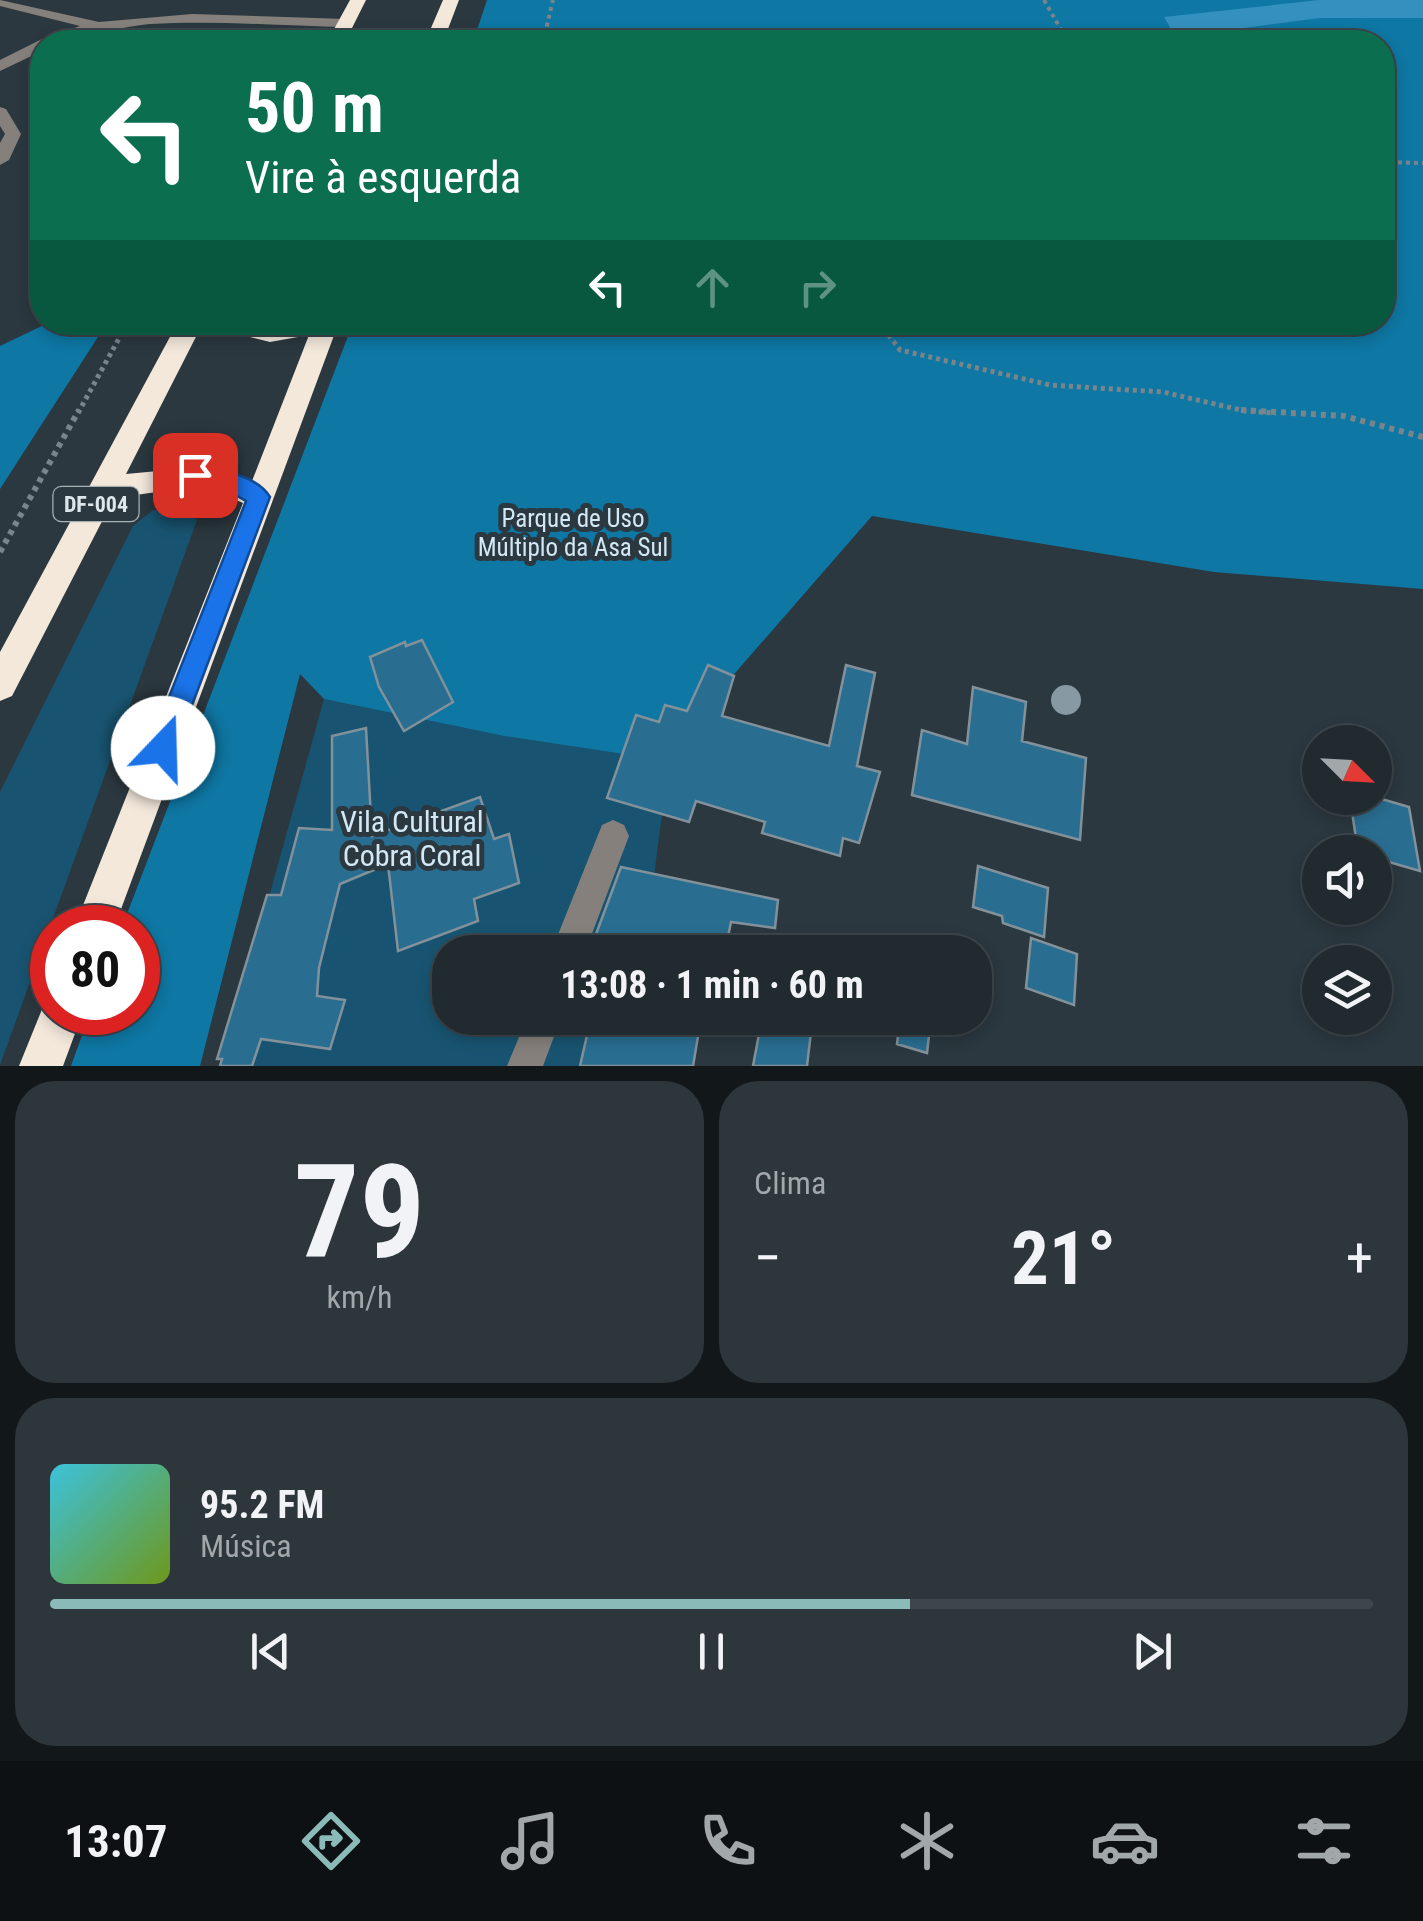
<!DOCTYPE html>
<html lang="pt">
<meta charset="utf-8">
<style>
body{margin:0;font-family:"Roboto Condensed",sans-serif;background:#2d363b;color:#f1f3f6;height:100vh;display:flex;flex-direction:column;font-size:38px;white-space:nowrap}
*{box-sizing:border-box;margin:0}
p{font-size:32px;color:#a2a7aa}
.icon{flex:none;width:55px;height:55px;fill:none;stroke:currentColor;stroke-width:2;stroke-linecap:round;stroke-linejoin:round}
.map{position:relative;height:1066px;overflow:hidden}
.drawer{display:flex;flex-direction:column;gap:15px;padding:15px;background:#12171a;flex:1}
.drawer>*{flex:none}
.top-card{position:absolute;left:30px;top:30px;width:1365px;height:305px;border-radius:40px;box-shadow:0 5px 15px #0003,0 0 0 2px #3d464b;background:#0b6e4f;color:#fff;overflow:hidden}
.needle{width:65px;rotate:114deg}
.tools{position:absolute;left:1302px;top:725px;display:grid;gap:20px}
.tools a{display:grid;place-items:center;width:90px;height:90px;border-radius:50%;background:#202a2f;box-shadow:0 5px 15px #0003,0 0 0 2px #3d464b;font-size:50px}
.speed{position:absolute;left:30px;top:905px;display:flex;gap:20px;font-size:50px;font-weight:700;text-align:center}
.speed>*{display:grid;place-content:center;width:130px;height:130px;border-radius:50%;background:#202a2f;box-shadow:0 5px 15px #0003,0 0 0 2px #3d464b;line-height:1}
.speed .limit{border:15px solid #d22;background:#fff;color:#111}
.pin{position:absolute;display:grid;place-items:center;width:85px;height:85px;color:#fff;margin:-42px;border-radius:20px;box-shadow:0 5px 15px #0006}
.me{position:absolute;width:110px;margin:-55px;rotate:21deg;stroke-linejoin:round;filter:drop-shadow(0 0 8px #0008)}
.turn{display:flex;align-items:center;gap:35px;height:210px;padding:0 50px;font-size:45px}
.turn .icon{width:130px;height:130px;stroke-width:2.5}
.turn b{display:block;font-size:70px;line-height:85px}
.lanes{display:flex;align-items:center;height:95px;padding:0 50px;background:#0003;justify-content:center;gap:50px;direction:ltr}
.lanes .off{opacity:.35}
.big{font-size:75px;font-weight:700;line-height:1.1}
.drawer .tile{flex:1;display:flex;flex-direction:column;justify-content:center;gap:15px;min-width:0;padding:0 35px;border-radius:40px;background:#2d363b}
.drawer .dial{align-items:center;gap:0}
.dial b{font-size:130px;line-height:1}
.song{display:flex;align-items:center;gap:30px}
.cover{width:120px;height:120px;border-radius:15px;background:linear-gradient(135deg,hsl(190 70% 55%),hsl(80 70% 35%))}
.played{height:10px;border-radius:5px;background:linear-gradient(90deg,#8bbbb9 65%,#3d464b 65%)}
.keys{display:flex;justify-content:space-around;direction:ltr}
.heat{display:flex;justify-content:space-between;align-items:center;font-size:55px;direction:ltr}
.drawer .tiles{flex:1;display:grid;gap:15px;grid-template-columns:1fr 1fr}
.tile:last-child{grid-column:span 2}
.trip{position:absolute;left:432px;top:935px;width:560px;height:100px;border-radius:40px;background:#202a2f;box-shadow:0 5px 15px #0003,0 0 0 2px #3d464b;font-weight:700;line-height:100px;text-align:center}
.menu{display:flex;height:160px;justify-content:space-around;align-items:center;background:#0d1113;color:#a2a7aa}
.menu .icon{width:70px;height:70px}
.menu .active{color:#8bbbb9}
.menu b{font-size:45px;color:#f1f3f6}
.map>svg:first-child{display:block}
</style>
<div class="map">
<svg width="1423" height="1066" viewBox="0 0 1423 1066">
<rect width="100%" height="100%" fill="#2b383f"/>
<path fill="#185471" d="M183,509L197,520L0,1065V792L133,526L153,510Z
M324,699L504,736L669,761L644,952H450V1018H636L629,1066H222Z"/>
<path fill="#0e77a3" d="M487,0H1423V589L1214,572L872,516L729,680L669,761L504,736L324,699L300,674L200,1066H71L90,1013L138,1012V928L122,927L353,323L1382,322V42H473Z
M48,323H107L0,489V346Z"/>
<path fill="#3490be" d="M1319,0H1423V18H1320L1198,34L1171,29L1164,17Z"/>
<path fill="#296e91" stroke="#82919a" stroke-width="2.5" d="M422,640L453,702L404,731L379,687L370,657L405,642L406,646Z
M708,665L734,676L722,716L829,746L846,665L875,673L857,766L880,772L859,843L843,838L840,856L762,833L765,822L696,801L689,822L607,798L636,715L659,722L665,705L687,711Z
M973,687L1026,702L1022,741L1086,758L1080,840L912,795L922,730L967,744Z
M366,728L372,836L480,797L494,839L509,834L519,883L474,899L478,921L398,951L388,864L340,884L319,968L317,996L345,1000L330,1049L261,1039L252,1066H220L222,1059H217L267,895H281L299,828L332,830V736Z
M1375,797L1409,807L1420,871L1375,858V852H1358L1350,798Z
M978,866L1048,888L1044,937L1003,923L1002,916L973,907Z
M621,867L778,900L775,928L731,922L725,952H607V949L592,945Z
M1031,938L1077,954L1074,1005L1026,988Z
M591,1018H683L682,1027L699,1031L693,1066H580Z
M762,1018H787L812,1024L807,1066H753Z
M900,1018H931L927,1053L897,1044Z"/>
<g fill="none" stroke-linecap="round" stroke-linejoin="round">
<path stroke="#7a858b" stroke-width="4" stroke-dasharray="4 4" stroke-linecap="butt" d="M1044,0L1068,42
M543,42L553,0
M1382,162L1423,163"/>
<path stroke="#7a858b" stroke-width="5" stroke-dasharray="4 4" stroke-linecap="butt" d="M879,322L900,350L1050,385L1163,392L1245,411L1276,413
M78,413L128,322"/>
<path stroke="#7a858b" stroke-width="6" stroke-dasharray="5 5" stroke-linecap="butt" d="M1241,410L1344,416L1423,437
M0,552L79,410"/>
<path fill="#85807b" fill-rule="evenodd" d="M0,0L99,22L192,14L346,19L353,23L346,27C281,26 215,20 150,24C114,27 77,42 42,42V51L0,71V60L42,39L80,26L0,6Z
M0,107L6,109L21,134L9,160L0,165V143L5,134L0,126Z
M613,820L624,825L629,836L585,952H551L602,825Z
M527,1018H561L543,1066H507Z"/>
<path fill="#f4e8db" fill-rule="evenodd" d="M350,0H366L345,42H327Z
M443,0H459L443,42H425Z
M178,322H339L114,928H74L243,503C200,483 157,490 113,500L12,696L0,701V652ZM202,325L270,342L309,335L252,481L201,467L126,474Z
M52,995V1012H83L63,1066H19L47,997Z"/>
</g>
<circle fill="#8799a3" cx="1066" cy="700" r="15"/>
<path fill="#1a73e8" stroke="#114b97" stroke-width="2.5" d="M195,466C219,470 256,474 270,497L176,748L172,758L163,761L153,758L149,748L246,501L223,488L188,481L184,475Z"/>
<g text-anchor="middle" dominant-baseline="central" stroke-width="10" stroke-linejoin="round" paint-order="stroke">
<rect fill="#2b383f" stroke="#a8b2b7" stroke-width="2.5" x="53.5" y="487" width="85" height="34" rx="8"/>
<g font-size="22" font-weight="bold" fill="#dde6ea">
<text x="96" y="504">DF-004</text>
</g>
<g font-size="25" fill="#d3e8f5" stroke="#2b383f">
<text x="573" y="518">Parque de Uso<tspan x="573" dy="29">Múltiplo da Asa Sul</tspan></text>
</g>
<g font-size="30" fill="#d3e8f5" stroke="#2b383f">
<text x="412" y="821">Vila Cultural<tspan x="412" dy="34">Cobra Coral</tspan></text>
</g>
</g>
</svg>
<div class="tools">
<a><svg class="needle" viewBox="-14 -14 28 28"><path d="M0-13l5 13h-10z" fill="#e53935"/><path d="M0 13l5-13h-10z" fill="#a2a7aa"/></svg></a>
<a><svg class="icon" aria-label="sound" viewBox="0 0 24 24"><path d="M4 9h4l5-4v14l-5-4H4zM17 9q2 3 0 6"/></svg></a>
<a><svg class="icon" aria-label="layers" viewBox="0 0 24 24"><path d="M12 4l9 5-9 5-9-5zM3 14l9 5 9-5"/></svg></a>
</div>
<div class="speed"><div class="limit">80</div></div>
<div class="pin" style="left:195px;top:475px;background:#d93025"><svg class="icon" aria-label="arrive" viewBox="0 0 24 24"><path d="M6 21V4h12l-3 4 3 4H6"/></svg></div>
<svg class="me" style="left:163px;top:748px" viewBox="-20 -20 40 40"><circle r="19" fill="#fff"/><path d="M0-13L10 11 0 6-10 11z" fill="#1a73e8"/></svg>
<div class="trip">13:08 · 1 min · 60 m</div>
<div class="top-card">
<div class="turn"><svg class="icon" aria-label="left" viewBox="0 0 24 24"><path d="M17 20v-9H6M10 6l-5 5 5 5"/></svg><div><b>50 m</b>Vire à esquerda</div></div>
<div class="lanes"><svg class="icon" aria-label="left" viewBox="0 0 24 24"><path d="M17 20v-9H6M10 6l-5 5 5 5"/></svg><svg class="icon off" aria-label="ahead" viewBox="0 0 24 24"><path d="M12 20V5M6 11l6-6 6 6"/></svg><svg class="icon off" aria-label="right" viewBox="0 0 24 24"><path d="M7 20v-9h11M14 6l5 5-5 5"/></svg></div>
</div>
</div>
<section class="drawer">
<div class="tiles">
<div class="tile dial"><b>79</b><p>km/h</p></div>
<div class="tile"><p>Clima</p>
<div class="heat"><a>−</a><b class="big">21°</b><a>+</a></div>
</div>
<div class="tile">
<div class="song"><i class="cover"></i><div><b>95.2 FM</b><p>Música</p></div></div>
<div class="played"></div>
<div class="keys"><svg class="icon" aria-label="previous" viewBox="0 0 24 24"><path d="M18 5L8 12l10 7zM5 5v14"/></svg><svg class="icon" aria-label="pause" viewBox="0 0 24 24"><path d="M8 5v14M16 5v14"/></svg><svg class="icon" aria-label="next" viewBox="0 0 24 24"><path d="M6 5l10 7-10 7zM19 5v14"/></svg></div>
</div>
</div>
</section>
<nav class="menu">
<b>13:07</b>
<svg class="icon active" aria-label="directions" viewBox="0 0 24 24"><path d="M12 3l9 9-9 9-9-9zM9 14v-3h6M13 9l2 2-2 2"/></svg>
<svg class="icon" aria-label="music" viewBox="0 0 24 24"><path d="M9 18V5l10-2v13"/><circle cx="6" cy="18" r="3"/><circle cx="16" cy="16" r="3"/></svg>
<svg class="icon" aria-label="phone" viewBox="0 0 24 24"><path d="M5 4h4l2 5-3 2q2 4 5 5l2-3 5 2v4C11 20 4 13 5 4z"/></svg>
<svg class="icon" aria-label="climate" viewBox="0 0 24 24"><path d="M12 3v18M4 7l16 10M4 17L20 7"/></svg>
<svg class="icon" aria-label="car" viewBox="0 0 24 24"><path d="M5 17H2v-5l4-1 3-4h7l3 4 3 1v5h-3M9 17h6M6 11h13"/><circle cx="7" cy="17" r="2"/><circle cx="17" cy="17" r="2"/></svg>
<svg class="icon" aria-label="filters" viewBox="0 0 24 24"><path d="M4 7h16M4 17h16"/><circle cx="9" cy="7" r="2"/><circle cx="15" cy="17" r="2"/></svg>
</nav>
